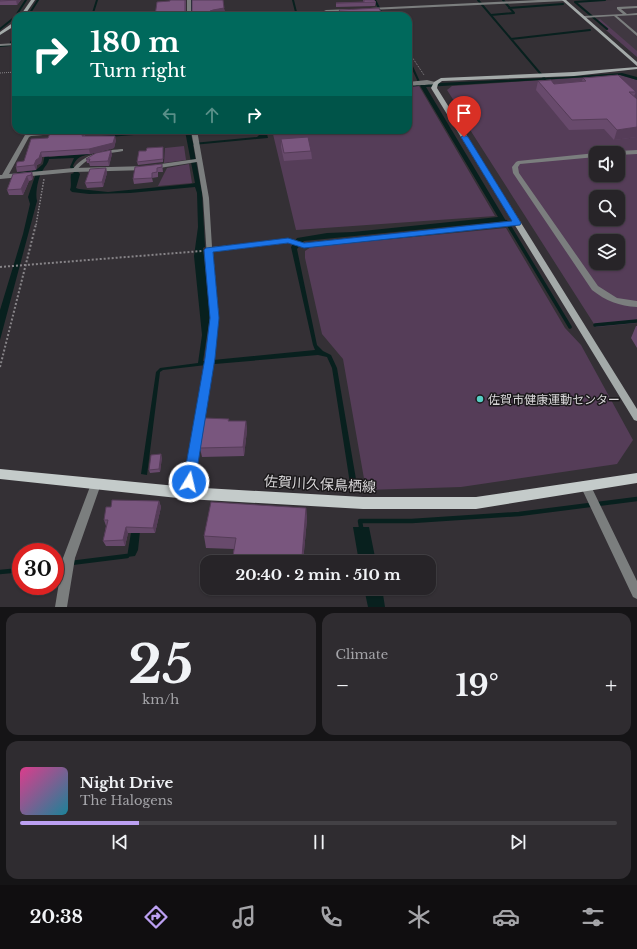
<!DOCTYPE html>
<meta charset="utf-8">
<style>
body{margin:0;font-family:"Libre Baskerville","Noto Sans JP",serif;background:#2f2c30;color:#f1f3f6;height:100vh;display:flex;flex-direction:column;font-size:15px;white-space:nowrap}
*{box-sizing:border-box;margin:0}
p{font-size:13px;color:#a4a4a8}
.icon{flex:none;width:22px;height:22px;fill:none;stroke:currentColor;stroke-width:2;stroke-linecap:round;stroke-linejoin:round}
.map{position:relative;height:607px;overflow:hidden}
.panel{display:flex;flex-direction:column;gap:6px;padding:6px;background:#151416;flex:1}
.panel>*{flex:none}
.hud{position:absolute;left:12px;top:12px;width:400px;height:122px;border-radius:12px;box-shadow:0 1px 3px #0004,0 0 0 1px #434145;background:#00695c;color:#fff;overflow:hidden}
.controls{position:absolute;left:589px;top:146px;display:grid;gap:8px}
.controls a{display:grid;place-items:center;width:36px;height:36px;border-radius:8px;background:#272428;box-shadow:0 1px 3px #0004,0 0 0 1px #434145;font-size:20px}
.speed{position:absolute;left:12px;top:543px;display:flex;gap:8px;font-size:20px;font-weight:700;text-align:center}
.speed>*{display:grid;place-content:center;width:52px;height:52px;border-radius:50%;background:#272428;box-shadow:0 1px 3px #0004,0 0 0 1px #434145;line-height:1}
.speed .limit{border:6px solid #d22;background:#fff;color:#111}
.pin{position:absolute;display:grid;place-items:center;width:34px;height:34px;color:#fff;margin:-41px -17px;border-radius:50% 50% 50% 0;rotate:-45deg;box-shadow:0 0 4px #0007}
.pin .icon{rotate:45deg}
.me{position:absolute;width:44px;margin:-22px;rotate:9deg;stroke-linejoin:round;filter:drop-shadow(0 0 3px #0008)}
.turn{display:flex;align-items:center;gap:14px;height:84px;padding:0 12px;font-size:18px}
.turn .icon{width:52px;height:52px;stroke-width:2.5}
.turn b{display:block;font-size:28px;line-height:34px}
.lanes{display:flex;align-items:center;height:38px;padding:0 12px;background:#0003;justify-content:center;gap:20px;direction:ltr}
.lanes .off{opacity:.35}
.big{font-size:30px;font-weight:800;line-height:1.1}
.panel .tile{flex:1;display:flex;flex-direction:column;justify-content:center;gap:6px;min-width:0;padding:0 14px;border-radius:12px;background:#2f2c30}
.panel .dial{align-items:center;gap:0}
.dial b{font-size:52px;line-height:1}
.song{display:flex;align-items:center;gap:12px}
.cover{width:48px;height:48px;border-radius:6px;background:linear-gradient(135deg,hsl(330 70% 55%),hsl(190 70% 35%))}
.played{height:4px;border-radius:2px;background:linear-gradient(90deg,#bca0f2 20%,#434145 20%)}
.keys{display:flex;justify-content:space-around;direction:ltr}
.heat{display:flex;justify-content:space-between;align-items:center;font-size:22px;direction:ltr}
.panel .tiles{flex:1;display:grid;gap:6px;grid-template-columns:1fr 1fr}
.tile:last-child{grid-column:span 2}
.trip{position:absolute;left:200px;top:555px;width:236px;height:40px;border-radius:12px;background:#272428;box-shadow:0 1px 3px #0004,0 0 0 1px #434145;font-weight:800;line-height:40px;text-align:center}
.menu{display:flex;height:64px;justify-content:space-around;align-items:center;background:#100e10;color:#a4a4a8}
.menu .icon{width:28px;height:28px}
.menu .active{color:#bca0f2}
.menu b{font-size:18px;color:#f1f3f6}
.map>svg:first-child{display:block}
</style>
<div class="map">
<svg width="637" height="607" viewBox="0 0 637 607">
<rect width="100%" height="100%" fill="#343035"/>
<path fill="#403841" d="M613,0H637V57L606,30L608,29L577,2Z"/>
<path fill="#553d58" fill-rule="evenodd" d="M600,19L637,51V57L606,30L609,29L598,20Z
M620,75L637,80V323L596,327L467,125L456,104L447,90L452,86ZM596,153H618V175H596ZM596,197H618V219H596ZM596,241H618V263H596Z
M408,86H419L495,216L296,230L272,130H408Z
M184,146L186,160L164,163L165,148Z
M189,164L192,183L158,186L167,168Z
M506,228L565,328L581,345L633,440L617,464L461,487L366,490L343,359L322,334L305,258V251L311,247Z"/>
<path fill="#08201e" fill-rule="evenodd" d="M622,73L637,77V80L620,75L426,87L506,221L304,241L297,249L317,345L323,351L331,355L337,368L358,491L351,490L332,368L327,357L318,355L215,364L163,370L160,372L147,475L141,474L156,372L160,368L198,363L202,335L194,256L198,227L197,193L195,187L130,193L89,194L72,192L70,190C72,185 70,180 71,174L74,173L70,167L74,158L49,159C48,164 45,166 43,170C38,177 35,193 37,201L0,340V310L23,234L30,204L28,197L36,173L10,174L36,170L43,164L45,154L52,141L111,135L118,130H127V132L190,130L193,143L257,137L260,134L259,130H266L268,138L193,145L202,193L205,247L203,248L210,316L203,361L315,350L313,345L291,247L297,238L327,233L353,232L498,217L419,84L563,77ZM185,131L195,183L190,184L108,192L79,189L76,188L80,174L73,166C78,154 84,157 92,153L49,157L53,142L57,141Z
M136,502L143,503L138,550L135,556L127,557Z
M353,527H369L376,562H359Z
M364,588H382L385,607H368Z"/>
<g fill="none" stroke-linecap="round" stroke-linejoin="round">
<path stroke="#08201e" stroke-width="2" d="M191,0L193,16
M293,0L297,16
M375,0L383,16
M478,0L545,79
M605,0L575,2L607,29
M509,8L563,4
M491,15L514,13L503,0
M28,16L38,0
M92,16L97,0
M0,29L15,17L26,0
M511,39L590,30
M0,46L10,45L16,32
M408,58L420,84
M408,86L419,85"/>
<path stroke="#08201e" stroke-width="2.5" d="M506,221L509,225"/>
<path stroke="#08201e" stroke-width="3.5" d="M508,224L570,327
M595,325L637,321"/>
<path stroke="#08201e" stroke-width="4.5" d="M361,527L360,521H412L519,514L637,499
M55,565L127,556
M0,572L21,570"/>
<path stroke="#878488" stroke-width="1" stroke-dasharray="1 1" stroke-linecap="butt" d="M408,51L424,75
M0,73L16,72"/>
<path stroke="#878488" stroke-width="1.5" stroke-dasharray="1.5 1.5" stroke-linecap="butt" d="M36,225L44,179"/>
<path stroke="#878488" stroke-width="2" stroke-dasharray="2 2" stroke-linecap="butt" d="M0,267L202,251
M0,367L36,224"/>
<path fill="#7b7e7e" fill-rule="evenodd" d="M637,6V8L621,9L627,14L637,13V15L617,16L637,33V36L614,16L584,18L582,17L584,16L623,14L617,9V7Z
M121,149H123V151C102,155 90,154 76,171H72V170C84,154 101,151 121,149Z"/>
<path fill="#7b7e7e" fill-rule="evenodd" d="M187,0H191V16H187Z
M538,0H567L565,1L370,10L368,9L370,8Z
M350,9H352V11L329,12L330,16H326L324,11L326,10Z
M16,43V45L0,46V44Z
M427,80L439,83C435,85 414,85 408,86V82Z
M58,130H82L79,132L31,136L29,137L9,174L74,168L147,166L196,159L191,130H197L209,198L212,247L288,239L304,243L517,221L520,223L517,225L304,247L288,243L213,252L219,318L214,358L192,493L191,496L187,498L183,496L182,493L206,358L211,318L203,198L197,162L147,170L74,172L0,179V175H2L25,135L30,132Z
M637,150V154L618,155V153H615L618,151Z
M596,153V157L520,164L518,167L519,173L598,286L617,298L637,301V307C619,306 606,301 592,290L513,173L512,167L516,162L518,161Z
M96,480L100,481L101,484L75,558L67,607H55L63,558L91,484L92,481Z
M585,481L589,482L637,581V599L633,597L580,485L581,482Z"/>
<path fill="#a4aaa9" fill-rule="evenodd" d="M31,0H35L24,16H20Z
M562,0H566L637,62V66Z
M14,22H16V25L0,35V32Z
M637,67V69L574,76L442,81L438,84L437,88L637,409V421L634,420L431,88L434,82L441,78L574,72Z"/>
<path fill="#c4cbca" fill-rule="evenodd" d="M0,469L187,487L363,497H476L637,473V483L476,509H363L187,499L0,479Z"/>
</g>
<path fill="#684a6c" d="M0,0H21L17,5H0Z
M186,0V13L191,14L225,11L213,13L210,15L211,16H155Z
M363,0L376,2L375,6L336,7V3L363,2Z
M339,10L381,12V15L341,16L339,13Z
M583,78L636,92L634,96L637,99V137L614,140L604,129L569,130L536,90L538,81L554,84L582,81Z
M62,130H86L85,136L116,140L114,148L90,154L42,157L41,163L37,165L36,170L17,172L16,167L24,161L48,138Z
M247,130H256V133L248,134Z
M281,139L311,151L312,159L284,161L281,147Z
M163,150V162L138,165L137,162Z
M112,154L109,166H90L89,163H87L86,159Z
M162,164L163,172H158V177L152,178L153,182L134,184L133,179Z
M106,168L107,173L103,187L87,188L85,183Z
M32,172L33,177L32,180L29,181L23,195H9L7,190Z
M636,326H637V348L631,338Z
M229,419V421H246L247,430L244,456L202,457L200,448Z
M162,457L160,472L150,473L149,470Z
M159,501L161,507L155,533H128L125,546H106L103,541L106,526L104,520L111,507Z
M306,508L307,519L303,562H232L234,549L206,548L204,536Z"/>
<path fill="#553c58" d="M16,0H21L17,5Z
M224,8L225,11L213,13L210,15V11L213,10Z
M362,13V16H342V14Z
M637,127V137L614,140L617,130Z
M84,130H86L83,141L82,136Z
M115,136L116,140L114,148L90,154L89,149Z
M111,150L112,154L109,166L108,161Z
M41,152L42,157L41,163L37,165L36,170L34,165L36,160Z
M106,168L107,173L103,187L102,182Z
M32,172L33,177L32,180L31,175Z
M27,176L29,181L23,195L21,189Z
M246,421L247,430L244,456L243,447Z
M161,454L162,457L160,472L159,469Z
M159,501L161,507L155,533L153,528Z
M306,508L307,519L303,562H302V557Z
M126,527L128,533L125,546L123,540Z"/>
<path fill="#79567e" stroke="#553c58" d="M0,0H16L0,1Z
M170,0H185V13L191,14L192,12V0H223L224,8L213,10L210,11V13L185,15V16H155L157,2L170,1Z
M364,0H374L376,2L336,3L364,2Z
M379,8L381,12L342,14L339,10Z
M321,12L323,16H312L311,13Z
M618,75L636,92H629L637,99V127L617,130L607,119L572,120L538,81L551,80L554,84L586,81L583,78Z
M62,130H84L82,136H115L113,143L89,149L41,152L39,158L36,160L34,165L16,167L17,162L24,161L31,139L48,138L51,131Z
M308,137L311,151L284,153L281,139Z
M163,147V159L137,162L139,151H146L147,148Z
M111,150L108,161L89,162L90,159H86L96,153Z
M162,164V167L157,168V172L152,173V178L133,179L135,167Z
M106,168L102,182L85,183L90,169Z
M32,172L31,175L27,176L21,189L7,190L13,174Z
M205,418L229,419L228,421H246L243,447L200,448Z
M161,454L159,469L149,470L151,455Z
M112,500L159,501L153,528L126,527L123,540L103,541L108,520H104L106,507H111Z
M211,502L306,508L302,557L263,562H232L236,538L204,536Z"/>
<path fill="#1a73e8" stroke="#114b97" d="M464,135L468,137L521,223L520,225L304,248L288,243L213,252L219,318L215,358L195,482L193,486L189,487L185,486L183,482L205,358L210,318L204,250L206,248L288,238L304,243L512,221L461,137Z"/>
<circle fill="#56cec4" stroke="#1b191b" stroke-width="1.5" cx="480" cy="399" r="4"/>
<g text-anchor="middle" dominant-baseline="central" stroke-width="3" stroke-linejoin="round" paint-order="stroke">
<g font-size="12" fill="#d9d7d9" stroke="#1b191b" text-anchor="start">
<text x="488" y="399">佐賀市健康運動センター</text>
</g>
<g font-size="14" fill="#d9d7d9" stroke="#1b191b">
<text transform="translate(320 484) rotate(3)">佐賀川久保鳥栖線</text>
</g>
</g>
</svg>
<div class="controls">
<a><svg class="icon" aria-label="sound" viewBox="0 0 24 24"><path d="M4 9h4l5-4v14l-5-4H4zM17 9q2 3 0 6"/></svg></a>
<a><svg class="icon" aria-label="search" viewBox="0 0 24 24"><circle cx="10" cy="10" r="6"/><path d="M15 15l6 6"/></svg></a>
<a><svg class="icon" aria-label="layers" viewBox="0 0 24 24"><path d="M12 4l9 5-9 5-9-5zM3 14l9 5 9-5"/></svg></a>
</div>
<div class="speed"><div class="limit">30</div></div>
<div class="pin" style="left:464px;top:137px;background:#d93025"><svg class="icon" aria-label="arrive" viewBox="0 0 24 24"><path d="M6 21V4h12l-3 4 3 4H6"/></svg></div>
<svg class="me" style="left:189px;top:482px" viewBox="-20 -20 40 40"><circle r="17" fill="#1a73e8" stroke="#fff" stroke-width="3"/><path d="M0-11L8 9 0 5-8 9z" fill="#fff"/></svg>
<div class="trip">20:40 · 2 min · 510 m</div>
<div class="hud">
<div class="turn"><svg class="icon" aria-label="right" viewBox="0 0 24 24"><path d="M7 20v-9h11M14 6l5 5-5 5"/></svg><div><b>180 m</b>Turn right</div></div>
<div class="lanes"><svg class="icon off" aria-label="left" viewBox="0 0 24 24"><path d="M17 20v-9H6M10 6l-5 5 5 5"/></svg><svg class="icon off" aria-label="ahead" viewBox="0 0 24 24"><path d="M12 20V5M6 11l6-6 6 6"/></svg><svg class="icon" aria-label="right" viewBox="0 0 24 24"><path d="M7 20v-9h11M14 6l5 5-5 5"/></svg></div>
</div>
</div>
<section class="panel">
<div class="tiles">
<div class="tile dial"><b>25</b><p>km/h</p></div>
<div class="tile"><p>Climate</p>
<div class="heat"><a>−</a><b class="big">19°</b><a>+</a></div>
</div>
<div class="tile">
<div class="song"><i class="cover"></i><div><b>Night Drive</b><p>The Halogens</p></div></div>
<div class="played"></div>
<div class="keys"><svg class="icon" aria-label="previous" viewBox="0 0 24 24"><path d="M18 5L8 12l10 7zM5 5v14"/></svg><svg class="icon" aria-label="pause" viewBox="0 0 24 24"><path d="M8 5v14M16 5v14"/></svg><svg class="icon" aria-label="next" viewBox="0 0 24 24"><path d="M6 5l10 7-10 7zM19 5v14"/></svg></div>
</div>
</div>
</section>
<nav class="menu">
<b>20:38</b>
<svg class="icon active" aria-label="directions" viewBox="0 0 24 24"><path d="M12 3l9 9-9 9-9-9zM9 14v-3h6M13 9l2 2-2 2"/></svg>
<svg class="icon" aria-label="music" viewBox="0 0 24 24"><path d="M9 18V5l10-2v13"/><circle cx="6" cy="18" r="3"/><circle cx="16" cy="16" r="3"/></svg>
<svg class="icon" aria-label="phone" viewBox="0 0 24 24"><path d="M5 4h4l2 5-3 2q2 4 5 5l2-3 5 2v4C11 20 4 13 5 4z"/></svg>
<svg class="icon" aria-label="climate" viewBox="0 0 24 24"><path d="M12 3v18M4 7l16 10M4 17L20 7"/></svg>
<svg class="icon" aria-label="car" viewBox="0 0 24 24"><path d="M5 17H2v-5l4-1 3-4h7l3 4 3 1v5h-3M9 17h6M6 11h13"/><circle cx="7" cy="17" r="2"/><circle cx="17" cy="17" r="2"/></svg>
<svg class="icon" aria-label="filters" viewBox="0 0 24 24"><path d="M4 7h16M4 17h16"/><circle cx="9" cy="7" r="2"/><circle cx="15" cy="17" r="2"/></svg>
</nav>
